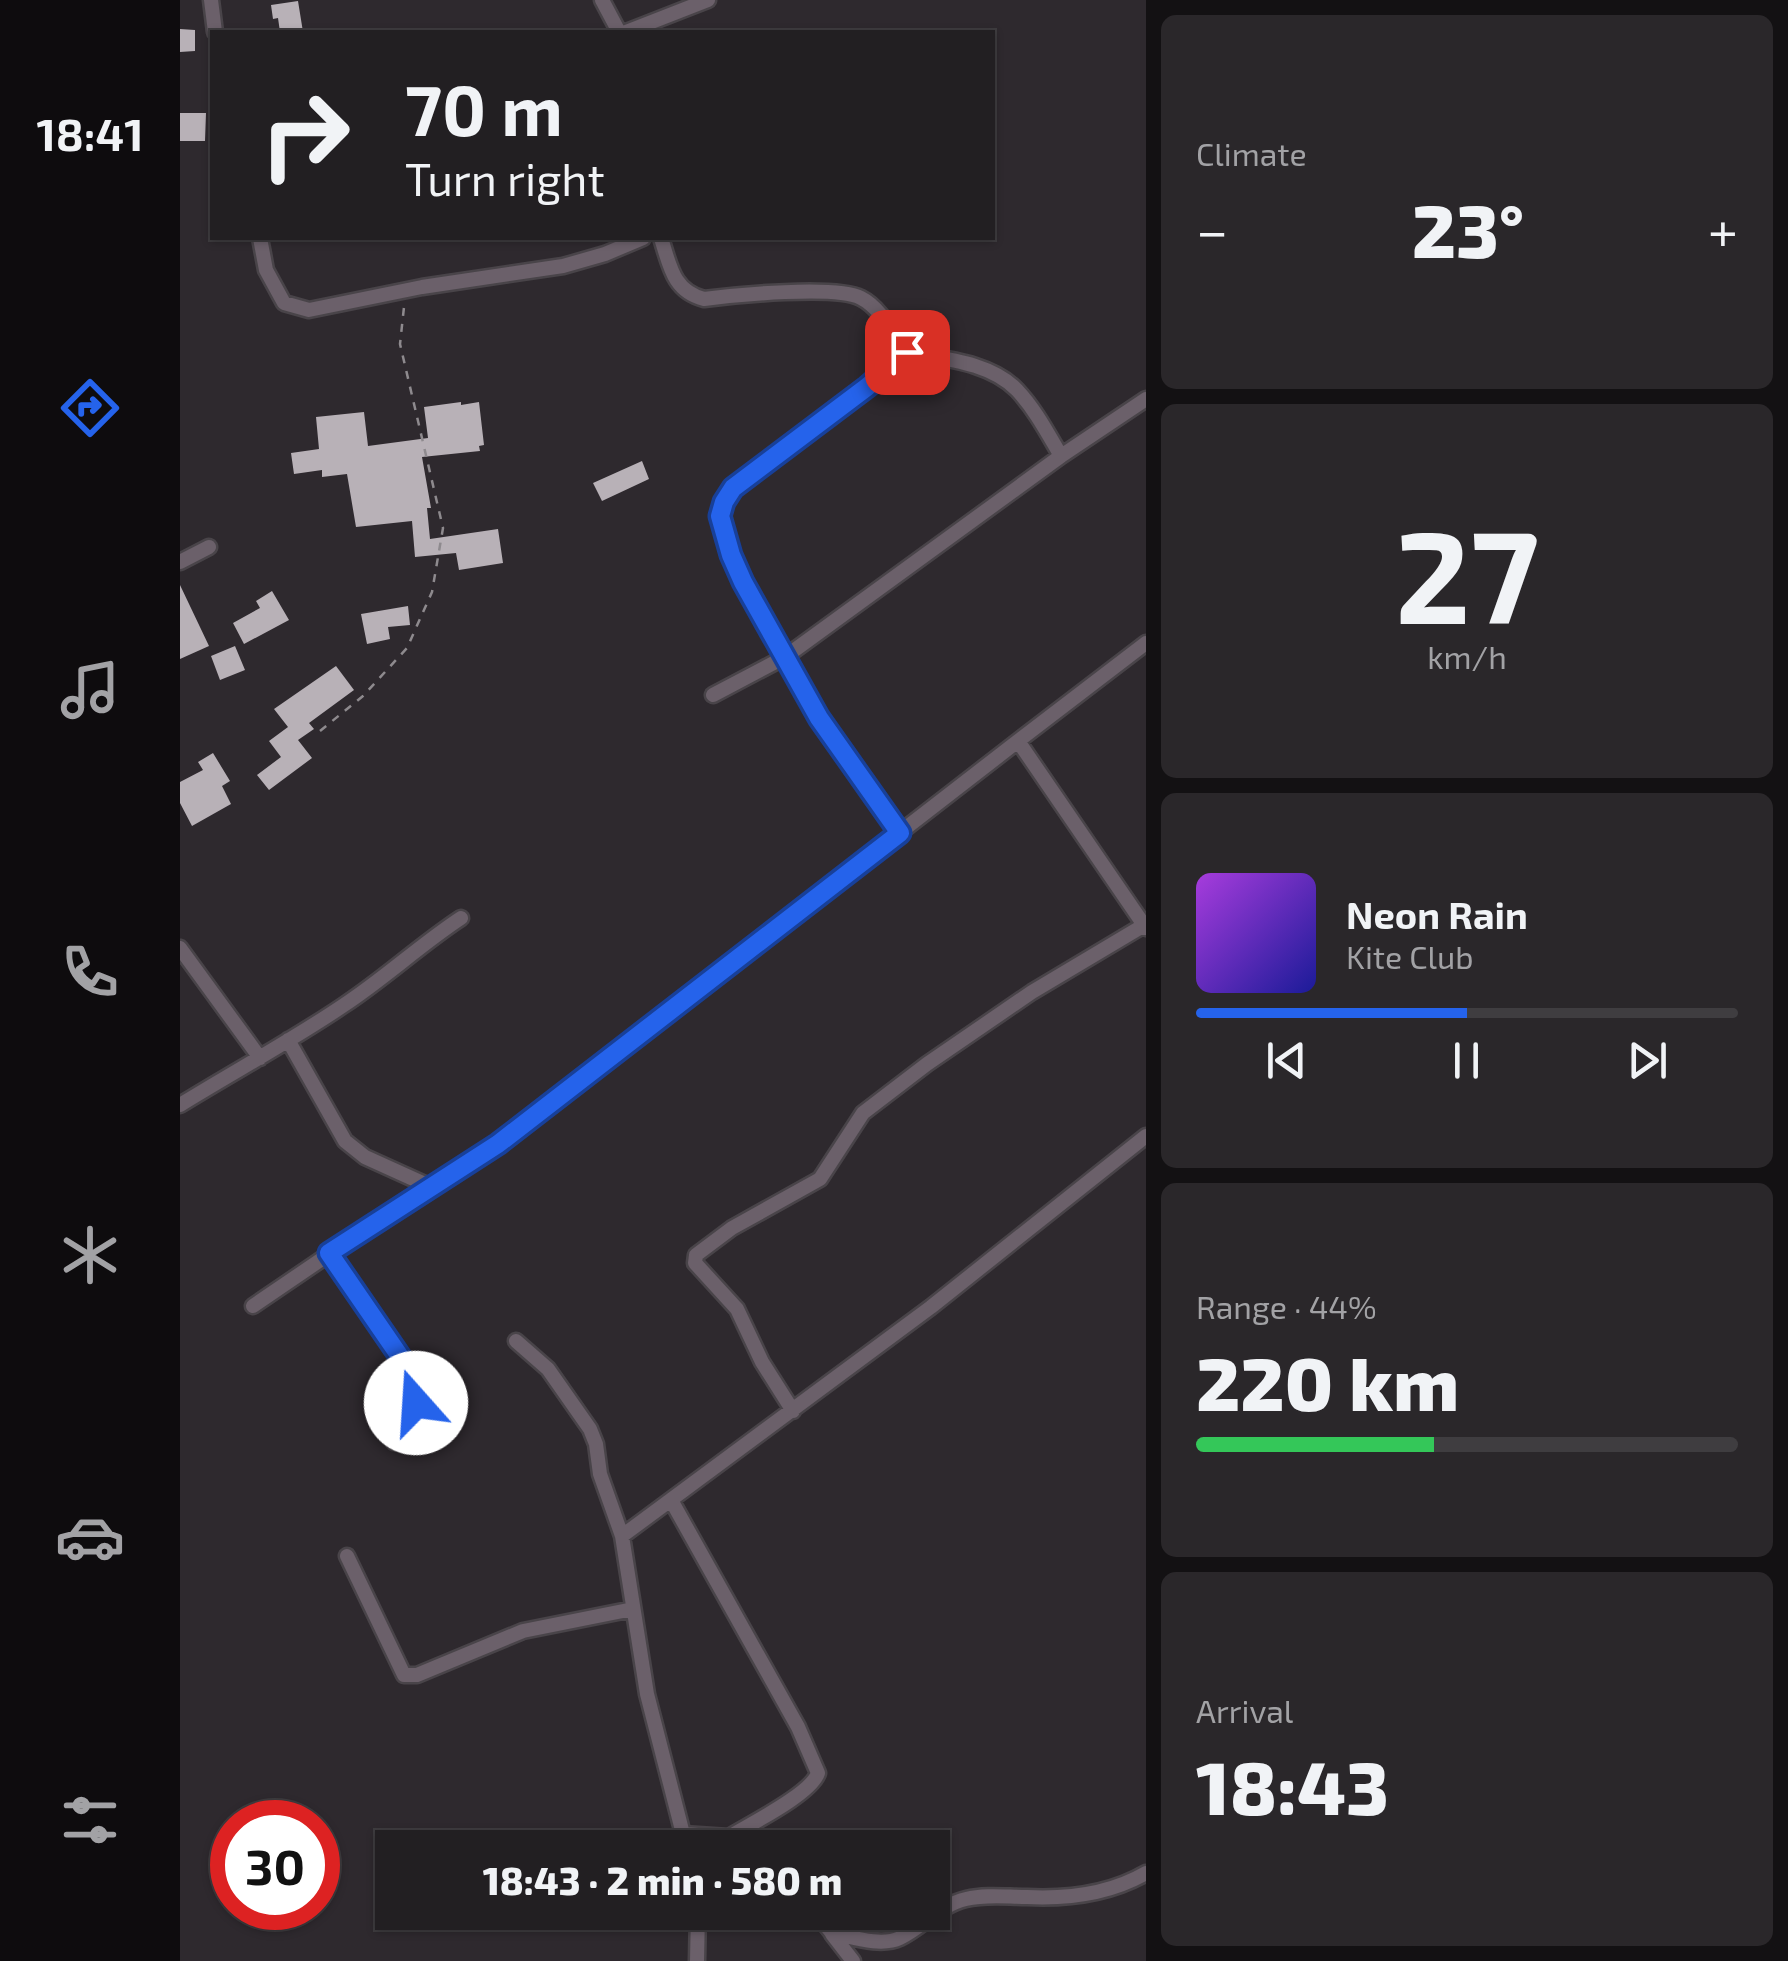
<!DOCTYPE html>
<meta charset="utf-8">
<style>
body{margin:0;font-family:"Exo 2",sans-serif;background:#2a272a;color:#f1f3f6;height:100vh;display:flex;flex-direction:column;font-size:38px;white-space:nowrap}
*{box-sizing:border-box;margin:0}
p{font-size:32px;color:#a2a2a5}
.icon{flex:none;width:55px;height:55px;fill:none;stroke:currentColor;stroke-width:2;stroke-linecap:round;stroke-linejoin:round}
.map{position:relative;flex:1;overflow:hidden}
.drawer{display:flex;flex-direction:column;gap:15px;padding:15px;background:#131113;width:642px}
.drawer>*{flex:none}
.top-card{position:absolute;left:30px;top:30px;width:785px;height:210px;border-radius:0px;box-shadow:0 2px 8px #0004,0 0 0 2px #3f3d40;background:#221f22;color:#f1f3f6;overflow:hidden}
.speed{position:absolute;left:30px;top:1800px;display:flex;gap:20px;font-size:50px;font-weight:700;text-align:center}
.speed>*{display:grid;place-content:center;width:130px;height:130px;border-radius:50%;background:#221f22;box-shadow:0 2px 8px #0004,0 0 0 2px #3f3d40;line-height:1}
.speed .limit{border:15px solid #d22;background:#fff;color:#111}
.pin{position:absolute;display:grid;place-items:center;width:85px;height:85px;color:#fff;margin:-42px;border-radius:20px;box-shadow:0 5px 15px #0006}
.me{position:absolute;width:110px;margin:-55px;rotate:341deg;stroke-linejoin:round;filter:drop-shadow(0 0 8px #0008)}
.turn{display:flex;align-items:center;gap:35px;height:210px;padding:0 30px;font-size:45px}
.turn .icon{width:130px;height:130px;stroke-width:2.5}
.turn b{display:block;font-size:70px;line-height:85px}
.big{font-size:75px;font-weight:800;line-height:1.1}
.drawer .widget{flex:1;display:flex;flex-direction:column;justify-content:center;gap:15px;min-width:0;padding:0 35px;border-radius:15px;background:#2a272a}
.drawer .dial{align-items:center;gap:0}
.dial b{font-size:130px;line-height:1}
.song{display:flex;align-items:center;gap:30px}
.cover{width:120px;height:120px;border-radius:15px;background:linear-gradient(135deg,hsl(280 70% 55%),hsl(240 70% 35%))}
.played{height:10px;border-radius:5px;background:linear-gradient(90deg,#2563eb 50%,#3f3d40 50%)}
.keys{display:flex;justify-content:space-around;direction:ltr}
.heat{display:flex;justify-content:space-between;align-items:center;font-size:55px;direction:ltr}
.charge{height:15px;border-radius:8px;background:linear-gradient(90deg,#34c759 44%,#3f3d40 0)}
.trip{position:absolute;left:195px;top:1830px;width:575px;height:100px;border-radius:0px;background:#221f22;box-shadow:0 2px 8px #0004,0 0 0 2px #3f3d40;font-weight:800;line-height:100px;text-align:center}
main{display:flex;flex:1;min-height:0}
.menu{display:flex;flex-direction:column;width:180px;justify-content:space-around;align-items:center;background:#0e0c0e;color:#a2a2a5}
.menu .icon{width:70px;height:70px}
.menu .active{color:#2563eb}
.menu b{font-size:45px;color:#f1f3f6}
.map>svg:first-child{display:block}
</style>
<main>
<nav class="menu">
<b>18:41</b>
<svg class="icon active" aria-label="directions" viewBox="0 0 24 24"><path d="M12 3l9 9-9 9-9-9zM9 14v-3h6M13 9l2 2-2 2"/></svg>
<svg class="icon" aria-label="music" viewBox="0 0 24 24"><path d="M9 18V5l10-2v13"/><circle cx="6" cy="18" r="3"/><circle cx="16" cy="16" r="3"/></svg>
<svg class="icon" aria-label="phone" viewBox="0 0 24 24"><path d="M5 4h4l2 5-3 2q2 4 5 5l2-3 5 2v4C11 20 4 13 5 4z"/></svg>
<svg class="icon" aria-label="climate" viewBox="0 0 24 24"><path d="M12 3v18M4 7l16 10M4 17L20 7"/></svg>
<svg class="icon" aria-label="car" viewBox="0 0 24 24"><path d="M5 17H2v-5l4-1 3-4h7l3 4 3 1v5h-3M9 17h6M6 11h13"/><circle cx="7" cy="17" r="2"/><circle cx="17" cy="17" r="2"/></svg>
<svg class="icon" aria-label="filters" viewBox="0 0 24 24"><path d="M4 7h16M4 17h16"/><circle cx="9" cy="7" r="2"/><circle cx="15" cy="17" r="2"/></svg>
</nav>
<div class="map">
<svg width="966" height="1961" viewBox="0 0 966 1961">
<rect width="100%" height="100%" fill="#2e292e"/>
<path fill="#b8b1b7" d="M118,1L123,32H100L98,18L93,19L91,5Z
M0,29L15,30V51L0,52Z
M0,113H26L25,141H0Z
M281,402V405L299,402L304,445L299,446L300,451L242,457L251,508H247L250,539L318,529L323,563L279,570L276,553L235,557L232,521L176,527L167,474L142,477V470L114,474L111,453L139,449L136,417L184,412L188,446L248,438L244,407Z
M462,461L469,479L422,501L413,483Z
M0,585L29,646L0,659Z
M92,591L109,620L64,644L53,623L80,608L76,601Z
M228,606L230,625L208,627L210,639L187,644L181,614Z
M55,646L65,670L40,680L31,656Z
M156,666L174,690L129,723L134,729L118,740L132,758L89,790L77,775L101,757L89,741L108,727L94,709Z
M33,753L50,781L42,786L51,804L12,826L0,803V782L23,770L18,762Z"/>
<g fill="none" stroke-linecap="round" stroke-linejoin="round">
<g stroke="#494449" stroke-width="19">
<path id="street" d="M31,0L35,32
M422,0L439,32
M446,32L528,0
M80,238L86,270L104,303L129,310L242,287L383,266L425,254L463,238
M481,238C490,266 493,291 524,299C555,295 656,285 681,298C701,308 714,335 727,352C764,359 810,362 837,390C855,409 868,434 881,456
M0,562L29,547
M966,643L838,741L966,928
M533,695L605,657L881,456L966,399
M720,833L639,718L563,582L551,555L540,516L544,501L553,488L687,387L727,352
M0,948L80,1058
M108,1040L165,1141L185,1157L249,1186
M0,1105C55,1071 111,1041 164,1005C205,978 240,945 281,918
M149,1253L231,1373C242,1401 231,1419 214,1442
M73,1306L249,1186L318,1144L838,741
M336,1341L368,1369L410,1429L416,1444L420,1474L442,1536
M613,1411L582,1362L557,1309L515,1263L516,1255L552,1228L640,1179L683,1113L747,1064L852,992L966,924
M491,1500L618,1727L638,1773C631,1794 570,1824 549,1837
M167,1556L224,1675H237L343,1631L453,1609
M574,1848L549,1837L503,1834L467,1694L442,1536L751,1307L966,1136
M635,1912L652,1933C672,1937 701,1947 720,1938C743,1927 760,1905 786,1899C806,1894 827,1897 847,1897C889,1899 930,1894 966,1873
M652,1934L673,1961
M517,1961L518,1912"/>
</g>
<path stroke="#8e8a8e" stroke-width="2.5" stroke-dasharray="8 8" stroke-linecap="butt" d="M140,731L183,696L227,648L252,592L263,528L220,344L224,307
M434,1848L486,1837"/>
<use href="#street" stroke="#6b606a" stroke-width="14"/>
</g>
<g fill="none" stroke-linecap="round" stroke-linejoin="round">
<g stroke="#184099" stroke-width="25">
<path id="route" d="M236,1403L237,1389L232,1374L149,1253L318,1144L720,833L639,718L563,582L551,555L540,516L544,502L553,488L687,387L727,352"/>
</g>
<use href="#route" stroke="#2563eb" stroke-width="18"/>
</g>
</svg>
<div class="speed"><div class="limit">30</div></div>
<div class="pin" style="left:727px;top:352px;background:#d93025"><svg class="icon" aria-label="arrive" viewBox="0 0 24 24"><path d="M6 21V4h12l-3 4 3 4H6"/></svg></div>
<svg class="me" style="left:236px;top:1403px" viewBox="-20 -20 40 40"><circle r="19" fill="#fff"/><path d="M0-13L10 11 0 6-10 11z" fill="#2563eb"/></svg>
<div class="trip">18:43 · 2 min · 580 m</div>
<div class="top-card">
<div class="turn"><svg class="icon" aria-label="right" viewBox="0 0 24 24"><path d="M7 20v-9h11M14 6l5 5-5 5"/></svg><div><b>70 m</b>Turn right</div></div>
</div>
</div>
<section class="drawer">
<div class="widget"><p>Climate</p>
<div class="heat"><a>−</a><b class="big">23°</b><a>+</a></div>
</div>
<div class="widget dial"><b>27</b><p>km/h</p></div>
<div class="widget">
<div class="song"><i class="cover"></i><div><b>Neon Rain</b><p>Kite Club</p></div></div>
<div class="played"></div>
<div class="keys"><svg class="icon" aria-label="previous" viewBox="0 0 24 24"><path d="M18 5L8 12l10 7zM5 5v14"/></svg><svg class="icon" aria-label="pause" viewBox="0 0 24 24"><path d="M8 5v14M16 5v14"/></svg><svg class="icon" aria-label="next" viewBox="0 0 24 24"><path d="M6 5l10 7-10 7zM19 5v14"/></svg></div>
</div>
<div class="widget"><p>Range · 44%</p><b class="big">220 km</b><div class="charge"></div></div>
<div class="widget"><p>Arrival</p><b class="big">18:43</b></div>
</section>
</main>
